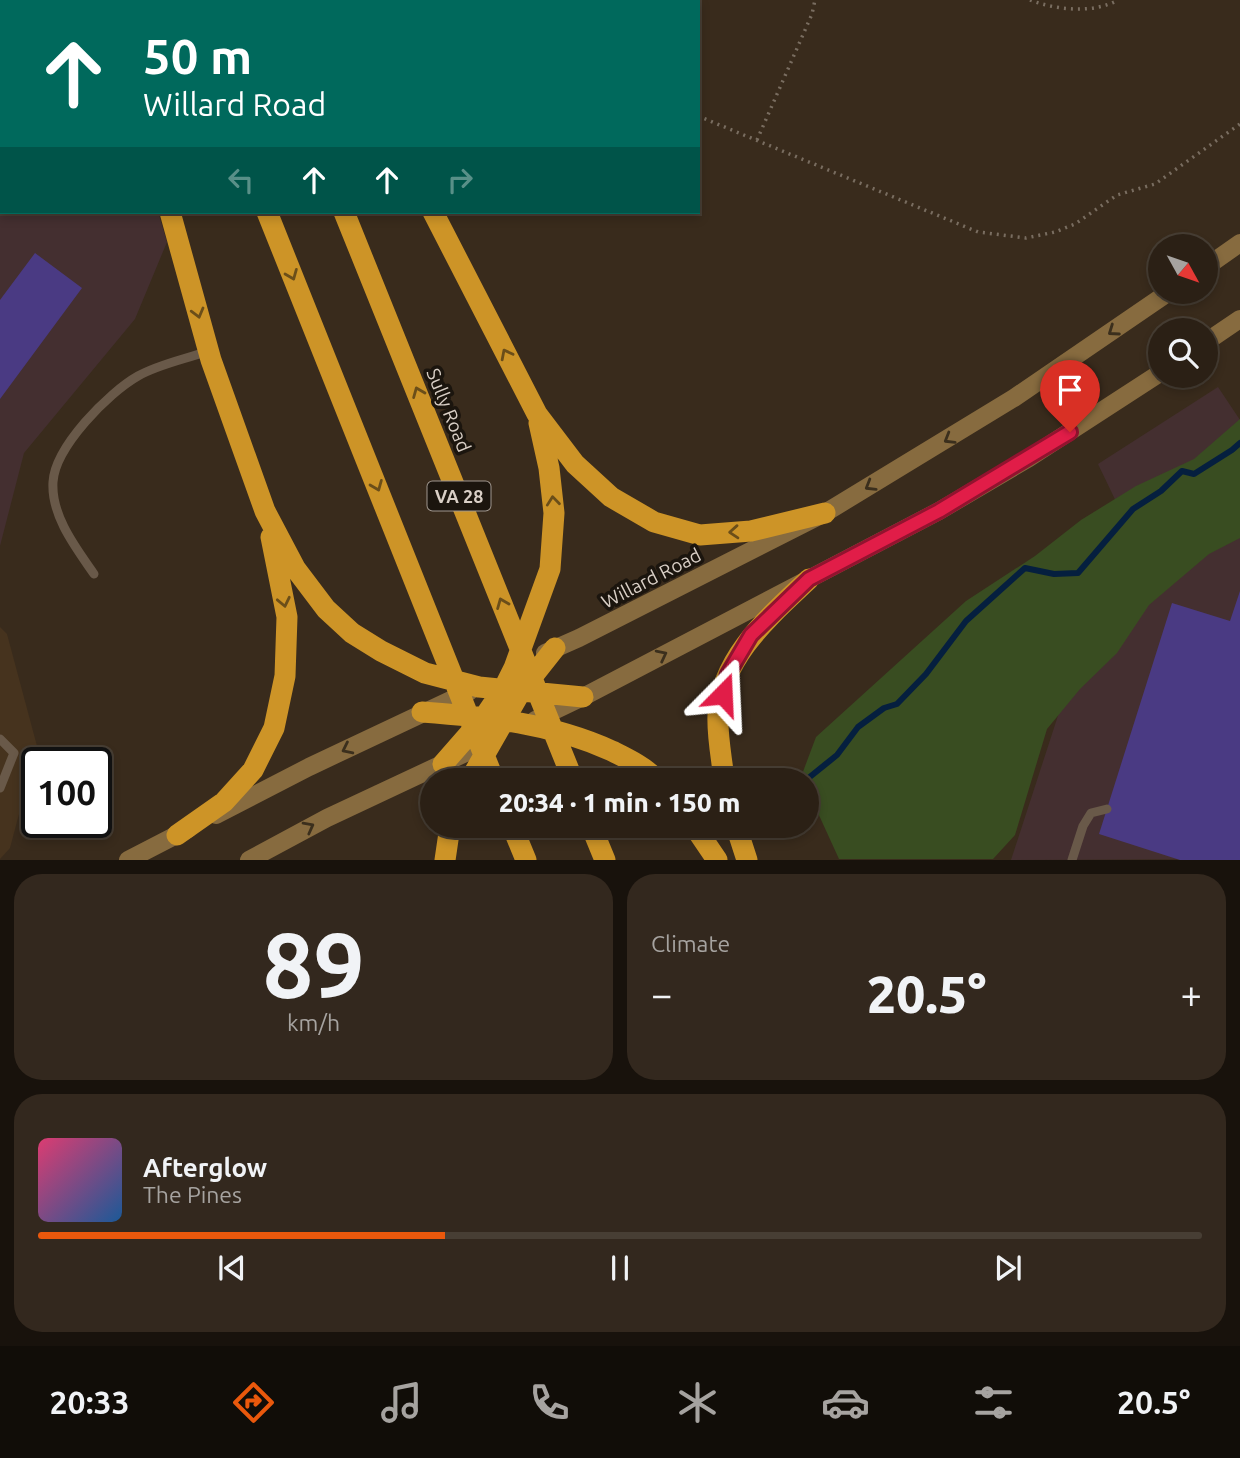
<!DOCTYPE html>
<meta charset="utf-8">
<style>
body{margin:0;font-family:Ubuntu,sans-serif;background:#33281e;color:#f1f3f6;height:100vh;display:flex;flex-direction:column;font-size:26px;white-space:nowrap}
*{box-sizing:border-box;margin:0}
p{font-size:23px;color:#a6a3a0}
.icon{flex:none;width:38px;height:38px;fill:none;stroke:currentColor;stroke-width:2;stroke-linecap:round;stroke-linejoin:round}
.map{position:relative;height:860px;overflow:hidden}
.side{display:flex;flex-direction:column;gap:14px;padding:14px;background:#18120c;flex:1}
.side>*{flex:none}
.guide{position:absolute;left:0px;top:0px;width:700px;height:214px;box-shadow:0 4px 10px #0003,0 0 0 2px #473e34;background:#00695c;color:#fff;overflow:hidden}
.needle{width:46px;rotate:130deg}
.buttons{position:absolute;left:1148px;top:234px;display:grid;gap:14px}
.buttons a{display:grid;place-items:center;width:70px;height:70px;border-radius:50%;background:#2b2015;box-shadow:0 4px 10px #0003,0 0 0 2px #473e34;font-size:35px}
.speed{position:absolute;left:21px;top:747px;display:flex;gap:14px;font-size:35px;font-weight:700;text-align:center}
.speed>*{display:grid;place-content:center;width:91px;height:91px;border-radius:50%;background:#2b2015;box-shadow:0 4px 10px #0003,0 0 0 2px #473e34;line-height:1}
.speed .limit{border:4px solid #111;border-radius:10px;background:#fff;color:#111}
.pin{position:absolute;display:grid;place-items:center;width:60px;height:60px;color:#fff;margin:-72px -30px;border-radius:50% 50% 50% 0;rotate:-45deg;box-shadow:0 0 7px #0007}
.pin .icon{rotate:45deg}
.me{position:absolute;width:77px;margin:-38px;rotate:21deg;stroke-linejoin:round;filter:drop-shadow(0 0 5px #0008)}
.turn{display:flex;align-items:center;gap:24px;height:147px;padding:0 28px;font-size:32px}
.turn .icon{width:91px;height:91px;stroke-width:2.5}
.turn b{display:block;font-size:49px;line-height:60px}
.lanes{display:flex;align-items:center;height:66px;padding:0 28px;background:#0003;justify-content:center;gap:35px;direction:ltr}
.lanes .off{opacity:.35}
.big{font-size:52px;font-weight:800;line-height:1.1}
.side .card{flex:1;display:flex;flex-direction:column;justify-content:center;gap:10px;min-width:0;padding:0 24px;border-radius:28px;background:#33281e}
.side .dial{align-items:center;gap:0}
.dial b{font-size:91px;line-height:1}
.song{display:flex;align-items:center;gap:21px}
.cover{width:84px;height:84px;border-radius:10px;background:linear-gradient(135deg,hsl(340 70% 55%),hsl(210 70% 35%))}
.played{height:7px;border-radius:4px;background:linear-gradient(90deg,#ea580c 35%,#473e34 35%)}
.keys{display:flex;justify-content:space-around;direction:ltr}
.heat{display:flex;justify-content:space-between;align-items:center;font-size:38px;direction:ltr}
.side .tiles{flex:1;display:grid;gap:14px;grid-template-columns:1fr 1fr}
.card:last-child{grid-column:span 2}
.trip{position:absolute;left:420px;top:768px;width:399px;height:70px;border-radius:35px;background:#2b2015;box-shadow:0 4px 10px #0003,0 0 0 2px #473e34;font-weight:800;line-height:70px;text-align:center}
.tabs{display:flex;height:112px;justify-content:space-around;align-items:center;background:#110d08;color:#a6a3a0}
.tabs .icon{width:49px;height:49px}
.tabs .on{color:#ea580c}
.tabs b{font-size:32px;color:#f1f3f6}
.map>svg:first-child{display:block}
</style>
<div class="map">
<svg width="1240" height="860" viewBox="0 0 1240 860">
<rect width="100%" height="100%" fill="#392b1c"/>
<path fill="#442f30" d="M0,0L96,2H2V212H158L167,242L135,319L24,453L0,546Z
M1218,387L1240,420V859L1011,860L1123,516L1098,464Z"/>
<path fill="#46331e" d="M0,627L7,634L37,746L10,848L0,859Z"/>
<path fill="#394d21" d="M1240,419V538L1209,554L1149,605L1117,653L1080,689L1047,729L1015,835L993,859H839L807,789V780H803L801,777L816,737L966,601L1035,556L1081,520L1136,486L1194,459Z"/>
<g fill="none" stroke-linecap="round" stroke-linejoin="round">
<path stroke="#051f3f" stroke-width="6" d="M806,780L837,755L858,727L884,708L897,704L926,674L966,621L1025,568L1054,574L1078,573L1133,509L1161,491L1182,471L1194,474L1232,450L1240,443"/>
</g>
<path fill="#4a3a83" d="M35,253L82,288L0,399V300Z
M1240,591V860H1180L1099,834L1172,603L1230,621Z"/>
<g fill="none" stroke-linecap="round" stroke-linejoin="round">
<path stroke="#796d60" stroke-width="3.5" stroke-dasharray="2 5" stroke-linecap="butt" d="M72,0L73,2
M474,0L476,2
M1030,0C1056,10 1093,14 1118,0
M698,116L978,232L1026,238L1055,232L1075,224L1117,195L1155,184L1240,124
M757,140L812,14L815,0"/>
<path stroke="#695949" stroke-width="9" d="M94,574C76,548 51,516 53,482C55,447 108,393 138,376C159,364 186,359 208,351
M0,739L14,753L0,788
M1072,860L1083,826L1091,813L1107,809"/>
<path stroke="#876b3f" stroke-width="18" d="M1206,267L1240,243
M1206,342L1240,319
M545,653L579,638L825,513L1014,398L1169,292
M535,720L583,697L939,511L1029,458L1160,373
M216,815L309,767L470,691
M128,860L188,829
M249,860L327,818L491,741"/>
<path stroke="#cd9427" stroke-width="21" d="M111,0L112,2
M171,0L172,2
M251,0L252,2
M319,0L320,2
M170,212L211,360L265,511L295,568L326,609L352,633L381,651L425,673L479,687L583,697
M267,212L494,780
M344,212L573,780
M433,212L537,414L575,464L611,497L654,522L700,535L751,531L825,513
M422,712C488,717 551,723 612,751C628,759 645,767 657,780
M443,764L485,716L504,688L514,668L550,569L554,513L549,468L539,423
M470,780L521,691L555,648
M724,780C722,759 717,737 718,715C721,657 770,616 809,579
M512,826L526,860
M591,826L605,860
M694,826L717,860
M736,826L747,860
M177,835L224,802L253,770L274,728L285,676L287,617L271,537
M445,860L450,826"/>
</g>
<defs><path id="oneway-chevron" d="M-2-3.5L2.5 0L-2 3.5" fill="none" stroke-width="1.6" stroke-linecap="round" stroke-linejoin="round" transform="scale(1.75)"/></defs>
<g stroke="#6b4e19">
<use href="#oneway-chevron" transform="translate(292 275) rotate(68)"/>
<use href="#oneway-chevron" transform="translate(198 313) rotate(75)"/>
<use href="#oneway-chevron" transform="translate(506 354) rotate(-117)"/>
<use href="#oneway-chevron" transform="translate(418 392) rotate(-112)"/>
<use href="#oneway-chevron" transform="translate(377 486) rotate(68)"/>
<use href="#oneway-chevron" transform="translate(553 501) rotate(-96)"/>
<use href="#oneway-chevron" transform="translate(734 532) rotate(176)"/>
<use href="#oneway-chevron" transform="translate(284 602) rotate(78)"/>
<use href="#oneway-chevron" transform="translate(502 603) rotate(-112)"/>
</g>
<g stroke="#3b2f1d">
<use href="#oneway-chevron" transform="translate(1113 331) rotate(145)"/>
<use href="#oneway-chevron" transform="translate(949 439) rotate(149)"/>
<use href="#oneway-chevron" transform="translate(870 486) rotate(149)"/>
<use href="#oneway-chevron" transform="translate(662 655) rotate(-27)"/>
<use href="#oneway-chevron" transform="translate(347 749) rotate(154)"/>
<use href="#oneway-chevron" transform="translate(309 827) rotate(-28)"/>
</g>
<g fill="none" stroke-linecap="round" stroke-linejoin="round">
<g stroke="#92132f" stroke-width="18">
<path id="route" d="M723,694L728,674L751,635L809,579L939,511L1070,432"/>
</g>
<use href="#route" stroke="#e11d48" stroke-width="12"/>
</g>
<g text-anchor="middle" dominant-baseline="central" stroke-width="7" stroke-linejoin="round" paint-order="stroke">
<rect fill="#1b150e" stroke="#a0978f" stroke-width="2" x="427.5" y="481.5" width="63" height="29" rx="5"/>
<g font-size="18" font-weight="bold" fill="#d9cfc6">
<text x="459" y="496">VA 28</text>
</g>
<g font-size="19" fill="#d9cfc6" stroke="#1b150e">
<text transform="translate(449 410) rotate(68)">Sully Road</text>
<text transform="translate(651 578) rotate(-27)">Willard Road</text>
</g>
</g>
</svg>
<div class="buttons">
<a><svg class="needle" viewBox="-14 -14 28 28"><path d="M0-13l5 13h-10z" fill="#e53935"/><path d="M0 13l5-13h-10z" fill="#a6a3a0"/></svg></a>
<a><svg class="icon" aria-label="search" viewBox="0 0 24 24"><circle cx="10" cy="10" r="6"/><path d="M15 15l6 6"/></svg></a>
</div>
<div class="speed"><div class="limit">100</div></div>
<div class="pin" style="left:1070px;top:432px;background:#d93025"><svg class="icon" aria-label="arrive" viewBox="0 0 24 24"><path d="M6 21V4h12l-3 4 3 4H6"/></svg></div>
<svg class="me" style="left:723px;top:694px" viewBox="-20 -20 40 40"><path d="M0-17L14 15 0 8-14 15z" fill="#e11d48" stroke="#fff" stroke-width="4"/></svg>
<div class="trip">20:34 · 1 min · 150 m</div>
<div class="guide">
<div class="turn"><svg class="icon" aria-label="ahead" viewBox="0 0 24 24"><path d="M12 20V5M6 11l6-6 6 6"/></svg><div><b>50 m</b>Willard Road</div></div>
<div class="lanes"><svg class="icon off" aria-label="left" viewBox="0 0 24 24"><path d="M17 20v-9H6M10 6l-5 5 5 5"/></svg><svg class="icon" aria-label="ahead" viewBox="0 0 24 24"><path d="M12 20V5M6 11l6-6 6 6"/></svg><svg class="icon" aria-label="ahead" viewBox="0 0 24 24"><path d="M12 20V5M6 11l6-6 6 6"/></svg><svg class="icon off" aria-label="right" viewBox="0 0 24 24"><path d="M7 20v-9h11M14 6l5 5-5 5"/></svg></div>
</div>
</div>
<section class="side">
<div class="tiles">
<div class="card dial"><b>89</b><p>km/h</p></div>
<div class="card"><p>Climate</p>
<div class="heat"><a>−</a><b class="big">20.5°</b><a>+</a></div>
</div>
<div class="card">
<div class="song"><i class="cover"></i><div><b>Afterglow</b><p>The Pines</p></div></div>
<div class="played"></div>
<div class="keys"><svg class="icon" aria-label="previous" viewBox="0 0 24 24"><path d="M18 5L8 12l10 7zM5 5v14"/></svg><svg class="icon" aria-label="pause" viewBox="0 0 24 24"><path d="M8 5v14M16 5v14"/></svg><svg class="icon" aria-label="next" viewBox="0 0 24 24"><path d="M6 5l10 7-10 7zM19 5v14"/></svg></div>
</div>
</div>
</section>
<nav class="tabs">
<b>20:33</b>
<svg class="icon on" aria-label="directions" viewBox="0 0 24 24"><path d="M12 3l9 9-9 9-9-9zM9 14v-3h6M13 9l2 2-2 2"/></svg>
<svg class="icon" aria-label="music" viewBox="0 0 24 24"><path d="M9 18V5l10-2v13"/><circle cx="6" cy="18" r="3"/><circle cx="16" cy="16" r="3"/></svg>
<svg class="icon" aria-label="phone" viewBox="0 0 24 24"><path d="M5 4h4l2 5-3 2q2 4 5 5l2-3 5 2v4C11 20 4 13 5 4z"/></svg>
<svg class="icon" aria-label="climate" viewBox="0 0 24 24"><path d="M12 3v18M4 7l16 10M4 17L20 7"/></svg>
<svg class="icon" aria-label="car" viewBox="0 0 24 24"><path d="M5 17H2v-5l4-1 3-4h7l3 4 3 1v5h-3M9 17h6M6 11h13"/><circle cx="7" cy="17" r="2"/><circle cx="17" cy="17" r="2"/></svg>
<svg class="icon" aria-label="filters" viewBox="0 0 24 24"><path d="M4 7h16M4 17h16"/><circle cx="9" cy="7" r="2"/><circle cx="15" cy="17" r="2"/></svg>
<b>20.5°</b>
</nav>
